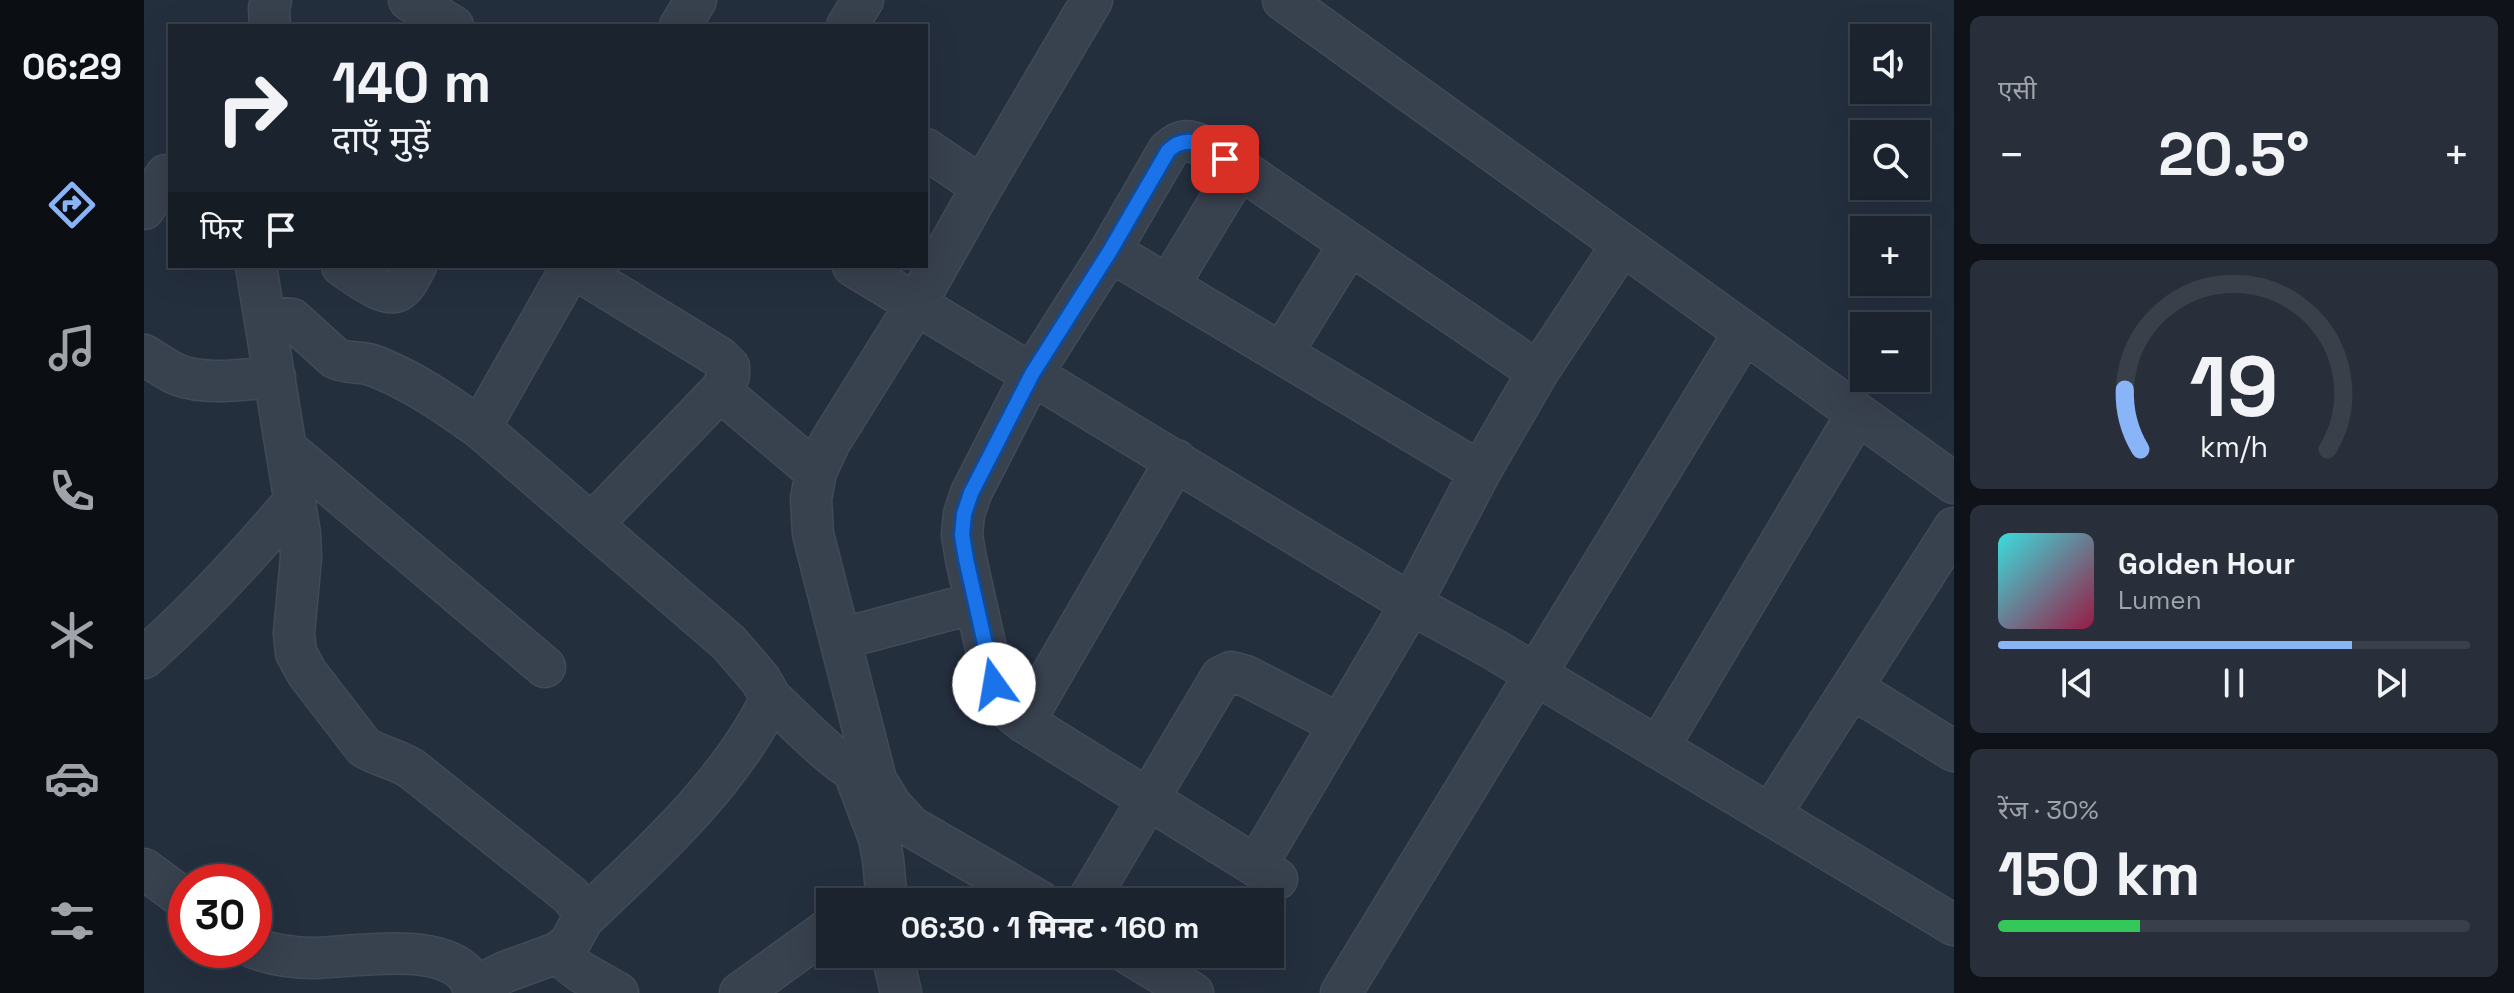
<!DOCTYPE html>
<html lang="hi">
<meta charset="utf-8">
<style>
body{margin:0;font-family:"Space Grotesk","Noto Sans Devanagari",sans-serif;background:#282f3a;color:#f1f3f6;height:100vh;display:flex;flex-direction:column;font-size:30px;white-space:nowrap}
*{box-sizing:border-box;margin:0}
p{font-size:26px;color:#a0a4aa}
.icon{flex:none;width:44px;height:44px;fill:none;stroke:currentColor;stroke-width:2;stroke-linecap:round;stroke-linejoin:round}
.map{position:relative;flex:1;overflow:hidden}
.sheet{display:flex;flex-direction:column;gap:16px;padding:16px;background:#0f1319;width:560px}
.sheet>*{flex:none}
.hud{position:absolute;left:24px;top:24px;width:760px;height:244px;border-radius:0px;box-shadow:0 8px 32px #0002,0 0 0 2px #39404a;background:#1b232e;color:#f1f3f6;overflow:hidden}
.controls{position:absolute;left:1706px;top:24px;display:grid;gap:16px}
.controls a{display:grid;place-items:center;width:80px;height:80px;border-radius:0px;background:#1b232e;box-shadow:0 8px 32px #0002,0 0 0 2px #39404a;font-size:40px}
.speed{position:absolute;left:24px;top:864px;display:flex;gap:16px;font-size:40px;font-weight:700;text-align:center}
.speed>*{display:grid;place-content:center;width:104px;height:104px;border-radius:50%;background:#1b232e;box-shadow:0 8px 32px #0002,0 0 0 2px #39404a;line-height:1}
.speed .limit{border:12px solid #d22;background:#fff;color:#111}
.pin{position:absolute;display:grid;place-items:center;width:68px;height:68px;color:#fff;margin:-34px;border-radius:16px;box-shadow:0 4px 12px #0006}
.me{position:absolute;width:88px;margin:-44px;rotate:347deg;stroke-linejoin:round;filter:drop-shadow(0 0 6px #0008)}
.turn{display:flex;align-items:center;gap:28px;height:168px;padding:0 32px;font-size:36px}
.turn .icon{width:104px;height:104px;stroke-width:2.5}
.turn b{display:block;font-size:56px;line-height:68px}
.then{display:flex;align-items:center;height:76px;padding:0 32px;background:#0003;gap:16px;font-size:30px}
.big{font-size:60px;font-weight:800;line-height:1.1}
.sheet .tile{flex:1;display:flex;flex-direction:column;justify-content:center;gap:12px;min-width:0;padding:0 28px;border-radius:12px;background:#282f3a}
.sheet .dial{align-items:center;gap:0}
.dial svg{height:208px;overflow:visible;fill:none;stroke:#39404a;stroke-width:7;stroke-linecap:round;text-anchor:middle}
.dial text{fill:#f1f3f6;stroke:none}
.song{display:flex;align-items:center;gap:24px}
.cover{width:96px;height:96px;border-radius:12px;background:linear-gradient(135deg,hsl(180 70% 55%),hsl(340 70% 35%))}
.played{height:8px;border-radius:4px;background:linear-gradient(90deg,#8ab4f8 75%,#39404a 75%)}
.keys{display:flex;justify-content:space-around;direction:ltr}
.heat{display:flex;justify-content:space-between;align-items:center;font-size:44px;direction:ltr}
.charge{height:12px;border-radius:6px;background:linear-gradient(90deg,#34c759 30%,#39404a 0)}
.trip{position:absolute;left:672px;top:888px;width:468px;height:80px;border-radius:0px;background:#1b232e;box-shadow:0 8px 32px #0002,0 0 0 2px #39404a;font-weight:800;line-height:80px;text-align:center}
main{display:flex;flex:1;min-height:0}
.tab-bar{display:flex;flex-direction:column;width:144px;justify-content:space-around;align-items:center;background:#0b0e12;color:#a0a4aa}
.tab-bar .icon{width:56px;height:56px}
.tab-bar .active{color:#8ab4f8}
.tab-bar b{font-size:36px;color:#f1f3f6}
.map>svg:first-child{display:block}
</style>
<main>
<nav class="tab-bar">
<b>06:29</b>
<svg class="icon active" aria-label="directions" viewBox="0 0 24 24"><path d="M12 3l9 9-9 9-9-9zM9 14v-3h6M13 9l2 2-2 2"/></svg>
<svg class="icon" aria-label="music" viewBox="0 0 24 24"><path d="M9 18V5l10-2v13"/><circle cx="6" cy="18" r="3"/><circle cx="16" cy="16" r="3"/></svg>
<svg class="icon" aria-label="phone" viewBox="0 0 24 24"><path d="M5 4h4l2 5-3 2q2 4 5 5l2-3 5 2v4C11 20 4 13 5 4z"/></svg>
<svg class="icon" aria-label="climate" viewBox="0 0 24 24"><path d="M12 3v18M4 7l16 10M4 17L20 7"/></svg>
<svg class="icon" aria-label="car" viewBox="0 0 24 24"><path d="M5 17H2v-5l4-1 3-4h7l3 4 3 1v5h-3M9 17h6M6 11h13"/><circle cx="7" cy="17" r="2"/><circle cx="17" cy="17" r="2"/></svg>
<svg class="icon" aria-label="filters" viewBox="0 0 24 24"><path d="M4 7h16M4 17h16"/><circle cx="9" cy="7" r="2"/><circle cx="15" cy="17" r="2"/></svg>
</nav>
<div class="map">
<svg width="1810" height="993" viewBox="0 0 1810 993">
<rect width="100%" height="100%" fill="#242f3e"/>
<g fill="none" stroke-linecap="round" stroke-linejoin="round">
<g stroke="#414a57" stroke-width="43">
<path id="minor" d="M265,0L309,26
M1139,0L1810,483
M126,26L125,8L127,0
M536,26L552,0
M703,26L719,0
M782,149L838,187
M0,209L22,175
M966,251L1336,472
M198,266C212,275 243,301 257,289C264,283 268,273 272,266
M428,266L336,428L585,643L616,679L627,698C587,783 506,855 439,919
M709,266L1267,604L1351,650L1810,925
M428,267L575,357L585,367V376L576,391L448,524
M1024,286L1095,169
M121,317L148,319L191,358C203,364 215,361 228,365C268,380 302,404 336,428
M1138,353L1205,245
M0,355C11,361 22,370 34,375C64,386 100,379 131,377
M576,391L672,472
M144,450L401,667
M1032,460L880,722L1133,879
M696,639L831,603
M0,658C55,609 104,556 151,500
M1708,688L1810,751
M627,698C651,720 702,776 732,780
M880,722C865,711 856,702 850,684L822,559L818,535L820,514L827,493L888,374L966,251L1024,151C1040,135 1048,142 1067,149L1394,372
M1514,748L1713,414
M713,780L735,838L739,859L743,902
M1626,815L1810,528
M1112,866L1267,604L1336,472L1394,372L1478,245
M0,869L42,900
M897,902L766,826L747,805L732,780L669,534L667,499L672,472L686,442L772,304L838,187L948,0
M943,902L1077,677L1087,672L1102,676L1195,724
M110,948C130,955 149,958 170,958C209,957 290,942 320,972C324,975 327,983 329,988L361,972L413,953L425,944L439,919L435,906L426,895L268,769C253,759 236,757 220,747L163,673L152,653L150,633L157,558L156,534L112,266
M413,953L437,972L474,993
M748,954L757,993
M985,954L1049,993
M596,993L686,928
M1197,993L1600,333"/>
</g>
<use href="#minor" stroke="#38414e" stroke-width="40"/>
</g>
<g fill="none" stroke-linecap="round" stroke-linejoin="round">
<g stroke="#114b97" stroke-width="20">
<path id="route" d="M850,684L822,559L818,535L820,514L827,493L888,374L966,251L1024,151C1043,132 1062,146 1081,159"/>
</g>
<use href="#route" stroke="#1a73e8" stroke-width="14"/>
</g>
</svg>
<div class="controls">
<a><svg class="icon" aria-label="sound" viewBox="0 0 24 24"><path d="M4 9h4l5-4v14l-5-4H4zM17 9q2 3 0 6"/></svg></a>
<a><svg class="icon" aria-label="search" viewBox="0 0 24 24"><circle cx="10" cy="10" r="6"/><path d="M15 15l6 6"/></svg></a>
<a>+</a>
<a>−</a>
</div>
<div class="speed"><div class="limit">30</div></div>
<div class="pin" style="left:1081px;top:159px;background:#d93025"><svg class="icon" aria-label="arrive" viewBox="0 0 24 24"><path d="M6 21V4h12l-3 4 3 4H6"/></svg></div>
<svg class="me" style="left:850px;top:684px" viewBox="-20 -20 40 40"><circle r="19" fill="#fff"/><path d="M0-13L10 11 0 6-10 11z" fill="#1a73e8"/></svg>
<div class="trip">06:30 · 1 मिनट · 160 m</div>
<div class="hud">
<div class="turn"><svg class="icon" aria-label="right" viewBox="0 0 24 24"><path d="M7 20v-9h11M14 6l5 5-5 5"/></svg><div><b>140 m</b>दाएँ मुड़ें</div></div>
<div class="then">फिर<svg class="icon" aria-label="arrive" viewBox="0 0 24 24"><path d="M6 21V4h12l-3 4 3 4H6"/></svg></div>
</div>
</div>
<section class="sheet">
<div class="tile"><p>एसी</p>
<div class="heat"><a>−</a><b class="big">20.5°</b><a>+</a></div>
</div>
<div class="tile dial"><svg viewBox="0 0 100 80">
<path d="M14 69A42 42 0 1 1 86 69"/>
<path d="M14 69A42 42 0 0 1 8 46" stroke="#8ab4f8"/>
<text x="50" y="56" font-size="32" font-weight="700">19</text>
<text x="50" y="72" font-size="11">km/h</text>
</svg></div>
<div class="tile">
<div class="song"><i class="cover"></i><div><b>Golden Hour</b><p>Lumen</p></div></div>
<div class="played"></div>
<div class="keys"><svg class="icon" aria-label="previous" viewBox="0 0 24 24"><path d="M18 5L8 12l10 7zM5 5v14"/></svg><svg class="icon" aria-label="pause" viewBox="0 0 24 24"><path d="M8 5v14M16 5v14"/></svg><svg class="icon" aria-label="next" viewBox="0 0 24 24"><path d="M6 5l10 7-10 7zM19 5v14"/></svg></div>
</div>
<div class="tile"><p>रेंज · 30%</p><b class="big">150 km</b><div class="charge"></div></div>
</section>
</main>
